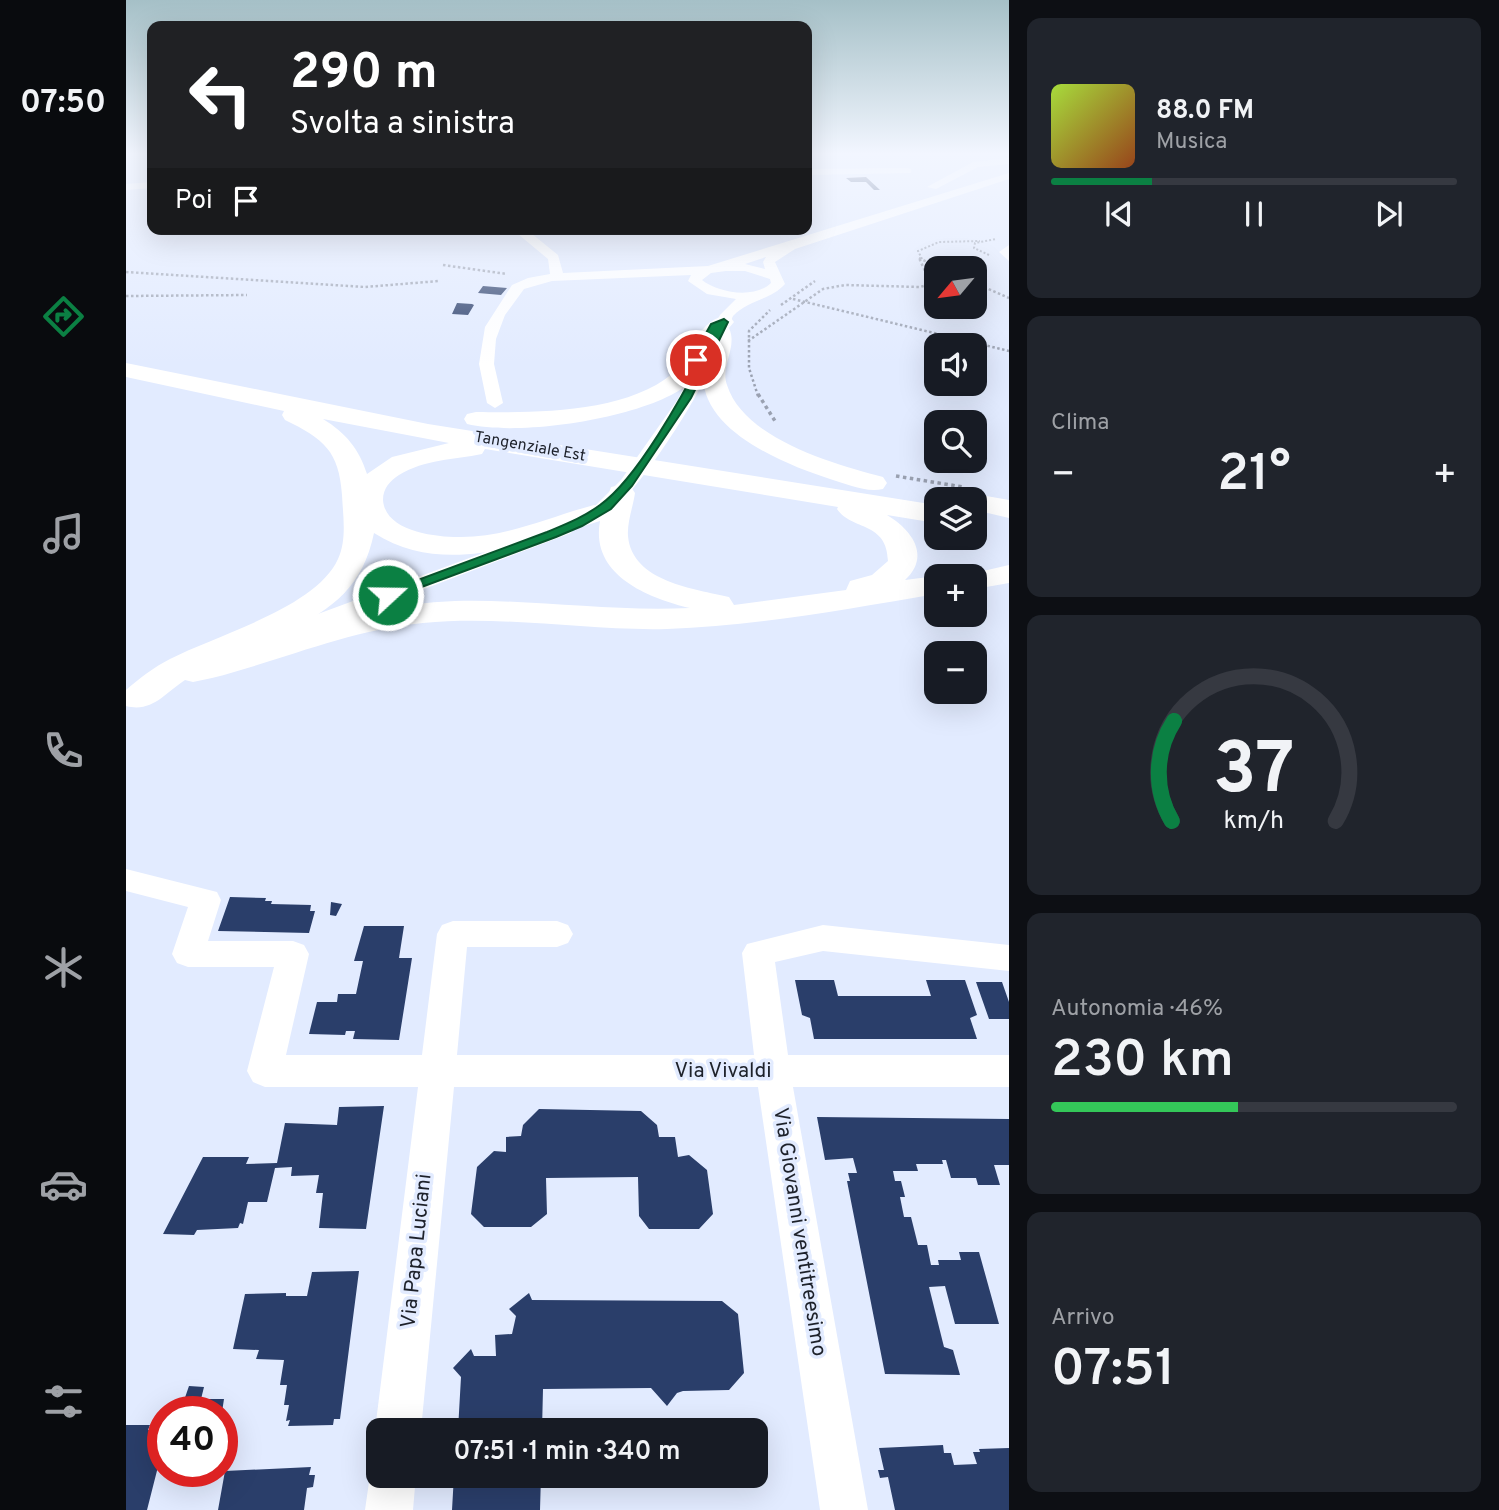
<!DOCTYPE html>
<html lang="it">
<meta charset="utf-8">
<style>
body{margin:0;font-family:Overpass,sans-serif;background:#20242c;color:#f1f3f6;height:100vh;display:flex;flex-direction:column;font-size:26px;white-space:nowrap}
*{box-sizing:border-box;margin:0}
p{font-size:23px;color:#9ea1a6}
.icon{flex:none;width:38px;height:38px;fill:none;stroke:currentColor;stroke-width:2;stroke-linecap:round;stroke-linejoin:round}
.map{position:relative;flex:1;overflow:hidden}
.details{display:flex;flex-direction:column;gap:18px;padding:18px;background:#0d0f14;width:490px}
.details>*{flex:none}
.top-card{position:absolute;left:21px;top:21px;width:665px;height:214px;border-radius:14px;box-shadow:0 7px 28px #0002;background:#202124;color:#fff;overflow:hidden}
.needle{width:46px;rotate:241deg}
.controls{position:absolute;left:798px;top:256px;display:grid;gap:14px}
.controls a{display:grid;place-items:center;width:63px;height:63px;border-radius:14px;background:#171b24;box-shadow:0 7px 28px #0002;font-size:35px}
.speed{position:absolute;left:21px;top:1396px;display:flex;gap:14px;font-size:35px;font-weight:700;text-align:center}
.speed>*{display:grid;place-content:center;width:91px;height:91px;border-radius:50%;background:#171b24;box-shadow:0 7px 28px #0002;line-height:1}
.speed .limit{border:10px solid #d22;background:#fff;color:#111}
.pin{position:absolute;display:grid;place-items:center;width:60px;height:60px;color:#fff;margin:-30px;border:4px solid #fff;border-radius:50%;box-shadow:0 2px 7px #0007}
.me{position:absolute;width:77px;margin:-38px;rotate:69deg;stroke-linejoin:round;filter:drop-shadow(0 0 5px #0008)}
.turn{display:flex;align-items:center;gap:24px;height:147px;padding:0 28px;font-size:32px}
.turn .icon{width:91px;height:91px;stroke-width:2.5}
.turn b{display:block;font-size:49px;line-height:60px}
.then{display:flex;align-items:center;height:66px;padding:0 28px;background:#0003;gap:14px;font-size:26px}
.big{font-size:52px;font-weight:600;line-height:1.1}
.details .tile{flex:1;display:flex;flex-direction:column;justify-content:center;gap:10px;min-width:0;padding:0 24px;border-radius:14px;background:#20242c}
.details .dial{align-items:center;gap:0}
.dial svg{height:182px;overflow:visible;fill:none;stroke:#363941;stroke-width:7;stroke-linecap:round;text-anchor:middle}
.dial text{fill:#f1f3f6;stroke:none}
.song{display:flex;align-items:center;gap:21px}
.cover{width:84px;height:84px;border-radius:10px;background:linear-gradient(135deg,hsl(80 70% 55%),hsl(20 70% 35%))}
.played{height:7px;border-radius:4px;background:linear-gradient(90deg,#0b8043 25%,#363941 25%)}
.keys{display:flex;justify-content:space-around;direction:ltr}
.heat{display:flex;justify-content:space-between;align-items:center;font-size:38px;direction:ltr}
.charge{height:10px;border-radius:5px;background:linear-gradient(90deg,#34c759 46%,#363941 0)}
.trip{position:absolute;left:240px;top:1418px;width:402px;height:70px;border-radius:14px;background:#171b24;box-shadow:0 7px 28px #0002;font-weight:600;line-height:70px;text-align:center}
main{display:flex;flex:1;min-height:0}
.menu{display:flex;flex-direction:column;width:126px;justify-content:space-around;align-items:center;background:#090b0e;color:#9ea1a6}
.menu .icon{width:49px;height:49px}
.menu .active{color:#0b8043}
.menu b{font-size:32px;color:#f1f3f6}
.map>svg:first-child{display:block}
</style>
<main>
<nav class="menu">
<b>07:50</b>
<svg class="icon active" aria-label="directions" viewBox="0 0 24 24"><path d="M12 3l9 9-9 9-9-9zM9 14v-3h6M13 9l2 2-2 2"/></svg>
<svg class="icon" aria-label="music" viewBox="0 0 24 24"><path d="M9 18V5l10-2v13"/><circle cx="6" cy="18" r="3"/><circle cx="16" cy="16" r="3"/></svg>
<svg class="icon" aria-label="phone" viewBox="0 0 24 24"><path d="M5 4h4l2 5-3 2q2 4 5 5l2-3 5 2v4C11 20 4 13 5 4z"/></svg>
<svg class="icon" aria-label="climate" viewBox="0 0 24 24"><path d="M12 3v18M4 7l16 10M4 17L20 7"/></svg>
<svg class="icon" aria-label="car" viewBox="0 0 24 24"><path d="M5 17H2v-5l4-1 3-4h7l3 4 3 1v5h-3M9 17h6M6 11h13"/><circle cx="7" cy="17" r="2"/><circle cx="17" cy="17" r="2"/></svg>
<svg class="icon" aria-label="filters" viewBox="0 0 24 24"><path d="M4 7h16M4 17h16"/><circle cx="9" cy="7" r="2"/><circle cx="15" cy="17" r="2"/></svg>
</nav>
<div class="map">
<svg width="883" height="1510" viewBox="0 0 883 1510">
<rect width="100%" height="100%" fill="#e2ebff"/>
<path fill="#2a3e6a" d="M740,177L754,190H748L740,182H725L720,178Z
M357,286L381,288L375,295L352,293Z
M331,303L346,304L348,305L342,315L326,314Z
M104,897L140,898L139,901H146L145,904L185,905L184,911H189L183,933L92,931Z
M205,902L216,904L210,916L204,915Z
M238,926H278L273,958H286L273,1040L227,1039L229,1031H220L219,1035L183,1034L191,1002H211L212,994H230L237,961H228Z
M669,980H708L712,996H805L800,980H839L851,1015L844,1018L851,1039H688L684,1018L676,1015Z
M850,982H876L883,1002V1019H863Z
M258,1106L240,1229L193,1228L197,1193H190L193,1175L165,1176L166,1167L149,1168L141,1202H122L117,1224L114,1223L112,1228L71,1230L68,1235L37,1234L77,1157H123L120,1164L151,1163L159,1123L211,1125L213,1107Z
M413,1109L515,1111L531,1125L533,1137H549L552,1157L563,1155L581,1170L587,1214L573,1229H523L513,1216L512,1177L420,1178L421,1214L405,1227H358L345,1214L351,1167L368,1151L380,1152V1137L395,1136L397,1125Z
M691,1117L883,1119V1165H868L874,1185H852L850,1178H825L820,1160H816L817,1164H790L792,1171H767L769,1181H775L779,1197H774L778,1217H785L792,1245H801L805,1265H813L812,1260H835L833,1252H853L873,1324H829L819,1286L803,1287L818,1347L827,1350L834,1375L759,1374L721,1181H724L722,1173H731L727,1158L699,1160Z
M233,1271L214,1419H208L207,1425L162,1426L164,1420L160,1421L163,1405H158L161,1385H154L158,1360L130,1359L133,1350L107,1349L119,1294L160,1293V1296H181L186,1272Z
M403,1293L406,1300L596,1301L612,1314L618,1373L603,1390L557,1391L551,1393L541,1406L525,1388L417,1389L416,1430H332L335,1377L327,1368L345,1349L348,1356H370L369,1335L386,1334L390,1316L383,1309Z
M63,1386L78,1387L75,1399H98L96,1412H54Z
M0,1425H24L22,1430L30,1431L26,1447H37L21,1510H0Z
M817,1445L818,1453H825L828,1465L851,1464L847,1452H854L853,1449L883,1448V1510H769L762,1477L754,1478L752,1470H758L753,1448Z
M185,1467L183,1475H189L187,1487L181,1488L178,1510H92L99,1471Z
M328,1475H415L414,1510H326Z"/>
<g fill="none" stroke-linecap="round" stroke-linejoin="round">
<path stroke="#9aa1b1" stroke-width="2" stroke-dasharray="2 2" stroke-linecap="butt" d="M863,255L848,248L849,243L870,239
M796,259L792,251L813,242L854,241"/>
<path stroke="#9aa1b1" stroke-width="2.5" stroke-dasharray="2.5 2.5" stroke-linecap="butt" d="M793,258L813,268
M317,265L381,274
M0,272L239,287L313,281
M849,283L883,298
M0,296L121,295
M667,299L883,351
M655,305L689,281
M622,341L697,289L719,285L794,287L805,284L793,258
M632,396L623,368V331L644,310"/>
<path stroke="#9aa1b1" stroke-width="3.5" stroke-dasharray="3.5 3.5" stroke-linecap="butt" d="M632,394L649,421
M770,476L837,487"/>
<path fill="#fff" fill-rule="evenodd" d="M883,158V164L852,167L810,189L801,187L847,162Z
M781,168L785,169V173L681,175V169Z
M883,173V179L669,249L649,262L659,284C645,300 622,300 607,316C594,344 583,373 568,399C554,424 500,510 475,516L465,510L495,480L552,399L594,315L610,299L581,294L562,281L565,275L426,281L398,289L379,315L370,339L368,364L377,403L369,408L361,403L353,364L359,327L386,285L402,278L424,274L422,259L386,229H400L432,255L437,273L582,266ZM640,257L637,262L639,269L619,264ZM600,271H619L644,279L645,283C629,299 592,293 576,280L585,273Z
M26,182V188L0,190V184Z
M883,245V261L873,252Z
M438,523L445,525L448,529L445,533L151,645H135L131,640L135,635Z
M0,869L91,892L95,900L82,941H167L178,945L183,954L160,1055H296L311,934L316,925L327,921H431L442,925L447,934L442,943L431,947H341L331,1055H628L616,953L621,944L697,925L883,945V971L697,951L649,962L662,1055H883V1087H667L742,1510H694L632,1087H328L295,1430H252V1436L249,1430L292,1087H139L127,1082L121,1071L148,967H62L51,963L46,954L62,907L0,891Z
M252,1458V1475H290L287,1510H239L244,1475Z"/>
<path fill="#fff" fill-rule="evenodd" d="M598,316L605,318L608,322L603,328C612,347 594,366 601,385C618,439 708,464 757,477L761,483L757,489C740,493 721,484 704,479C657,464 560,425 580,360C575,369 569,379 560,386C517,418 394,437 341,424L338,419L341,414L350,412C409,413 499,413 546,374C567,357 568,323 598,316Z
M0,363L302,424L810,505V523L761,515C786,530 805,556 779,580L810,576H811L810,594C721,609 631,626 541,629C460,631 378,615 297,623C223,630 157,660 86,678L67,682L59,680C39,693 26,713 0,706V690C14,678 28,667 44,659C90,635 190,608 212,559C221,539 217,516 216,495C213,451 198,439 159,420L156,415L158,411L0,377ZM197,419L323,443L266,457L241,474C233,449 220,433 197,419ZM359,449L712,507L711,509C726,531 761,521 762,561L746,575L724,581L720,590L608,605L603,597C569,589 506,582 502,536C501,522 507,507 509,493L505,487L495,485L485,487L478,508L468,505C423,517 379,538 332,537C308,537 259,531 257,500C257,488 264,481 273,475C299,459 328,460 356,454ZM474,521C464,575 522,598 564,608C485,612 407,599 329,601C272,603 216,616 161,632C208,608 237,586 248,533C319,578 401,543 474,521Z
M849,494L883,500V518L849,510V499H837Z
M883,565V583L849,589V576H836Z"/>
</g>
<linearGradient id="sky" x2="0" y2="1"><stop stop-color="#a5c0c7"/><stop offset="0.42" stop-color="#f2f6ff"/><stop offset="1" stop-color="#f2f6ff" stop-opacity="0"/></linearGradient>
<rect width="883" height="365" fill="url(#sky)"/>
<path fill="#0b8043" stroke="#07532c" stroke-width="2" d="M598,319L602,322L565,398L506,486L485,509L456,526L430,537L266,598H257V593L421,532C440,524 458,517 474,505C511,479 557,395 578,354L573,362L565,360L585,324Z"/>
<g text-anchor="middle" dominant-baseline="central" stroke-width="7" stroke-linejoin="round" paint-order="stroke">
<g font-size="16" fill="#1d212a" stroke="#e2ebff">
<text transform="translate(404 447) rotate(10)">Tangenziale Est</text>
</g>
<g font-size="21" fill="#1d212a" stroke="#e2ebff">
<text x="597" y="1071">Via Vivaldi</text>
<text transform="translate(673 1232) rotate(81)">Via Giovanni ventitreesimo</text>
<text transform="translate(291 1251) rotate(-84)">Via Papa Luciani</text>
</g>
</g>
</svg>
<div class="controls">
<a><svg class="needle" viewBox="-14 -14 28 28"><path d="M0-13l5 13h-10z" fill="#e53935"/><path d="M0 13l5-13h-10z" fill="#9ea1a6"/></svg></a>
<a><svg class="icon" aria-label="sound" viewBox="0 0 24 24"><path d="M4 9h4l5-4v14l-5-4H4zM17 9q2 3 0 6"/></svg></a>
<a><svg class="icon" aria-label="search" viewBox="0 0 24 24"><circle cx="10" cy="10" r="6"/><path d="M15 15l6 6"/></svg></a>
<a><svg class="icon" aria-label="layers" viewBox="0 0 24 24"><path d="M12 4l9 5-9 5-9-5zM3 14l9 5 9-5"/></svg></a>
<a>+</a>
<a>−</a>
</div>
<div class="speed"><div class="limit">40</div></div>
<div class="pin" style="left:570px;top:360px;background:#d93025"><svg class="icon" aria-label="arrive" viewBox="0 0 24 24"><path d="M6 21V4h12l-3 4 3 4H6"/></svg></div>
<svg class="me" style="left:262px;top:595px" viewBox="-20 -20 40 40"><circle r="17" fill="#0b8043" stroke="#fff" stroke-width="3"/><path d="M0-11L8 9 0 5-8 9z" fill="#fff"/></svg>
<div class="trip">07:51 · 1 min · 340 m</div>
<div class="top-card">
<div class="turn"><svg class="icon" aria-label="left" viewBox="0 0 24 24"><path d="M17 20v-9H6M10 6l-5 5 5 5"/></svg><div><b>290 m</b>Svolta a sinistra</div></div>
<div class="then">Poi<svg class="icon" aria-label="arrive" viewBox="0 0 24 24"><path d="M6 21V4h12l-3 4 3 4H6"/></svg></div>
</div>
</div>
<section class="details">
<div class="tile">
<div class="song"><i class="cover"></i><div><b>88.0 FM</b><p>Musica</p></div></div>
<div class="played"></div>
<div class="keys"><svg class="icon" aria-label="previous" viewBox="0 0 24 24"><path d="M18 5L8 12l10 7zM5 5v14"/></svg><svg class="icon" aria-label="pause" viewBox="0 0 24 24"><path d="M8 5v14M16 5v14"/></svg><svg class="icon" aria-label="next" viewBox="0 0 24 24"><path d="M6 5l10 7-10 7zM19 5v14"/></svg></div>
</div>
<div class="tile"><p>Clima</p>
<div class="heat"><a>−</a><b class="big">21°</b><a>+</a></div>
</div>
<div class="tile dial"><svg viewBox="0 0 100 80">
<path d="M14 69A42 42 0 1 1 86 69"/>
<path d="M14 69A42 42 0 0 1 15 25" stroke="#0b8043"/>
<text x="50" y="56" font-size="32" font-weight="700">37</text>
<text x="50" y="72" font-size="11">km/h</text>
</svg></div>
<div class="tile"><p>Autonomia · 46%</p><b class="big">230 km</b><div class="charge"></div></div>
<div class="tile"><p>Arrivo</p><b class="big">07:51</b></div>
</section>
</main>
